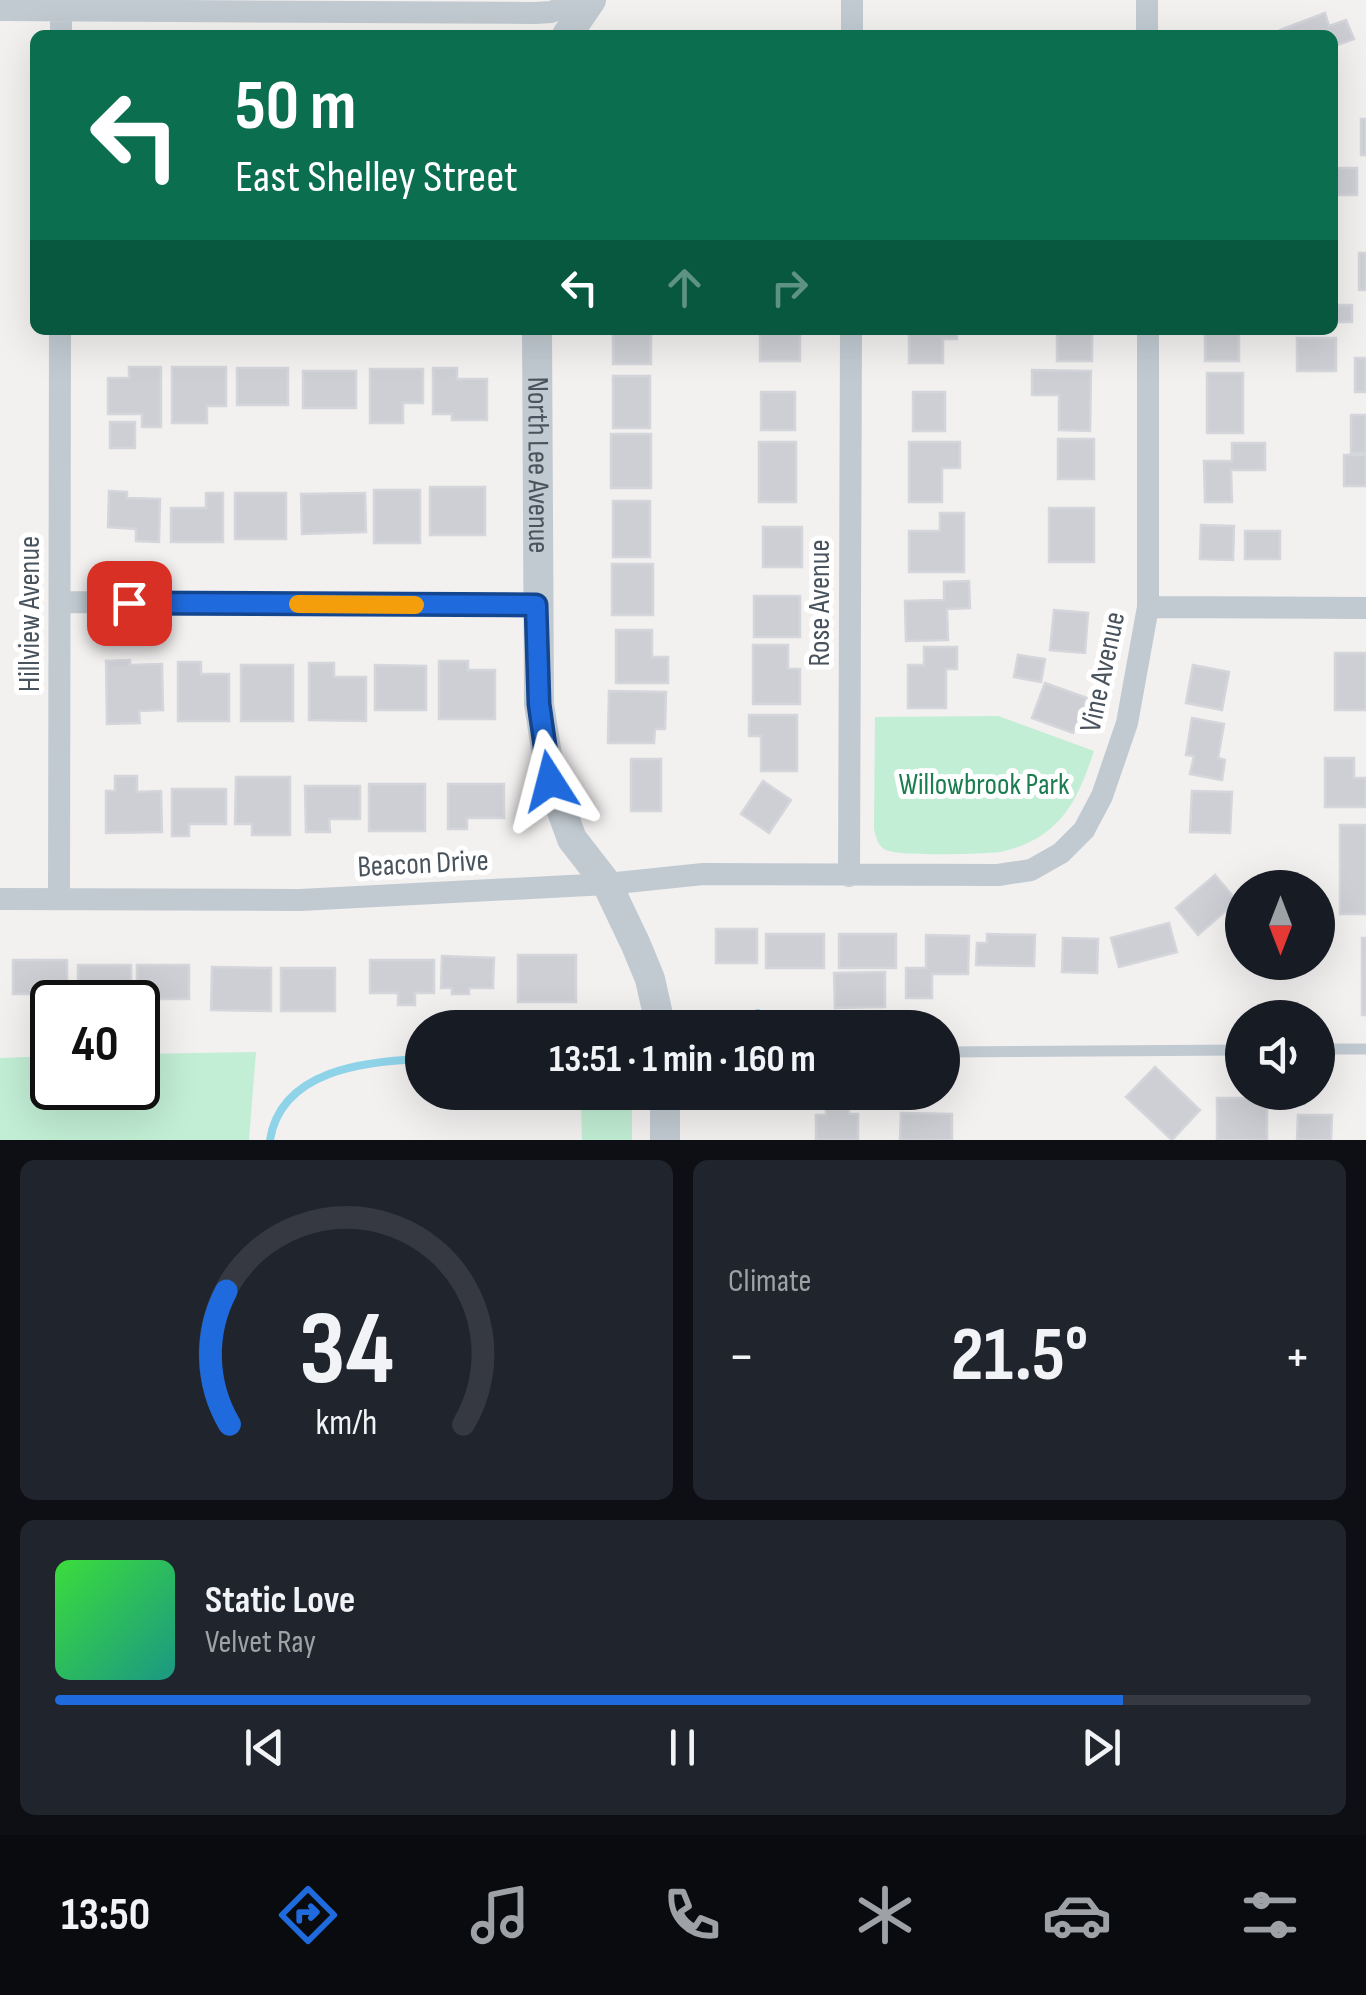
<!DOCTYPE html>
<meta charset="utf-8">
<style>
body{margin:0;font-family:"Sofia Sans Condensed",sans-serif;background:#20242c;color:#f1f3f6;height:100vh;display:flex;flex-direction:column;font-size:38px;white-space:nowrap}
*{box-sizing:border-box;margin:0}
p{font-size:32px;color:#9ea1a6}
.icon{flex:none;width:55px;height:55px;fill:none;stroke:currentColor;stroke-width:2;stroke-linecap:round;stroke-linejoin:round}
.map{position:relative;height:1140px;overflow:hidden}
.panel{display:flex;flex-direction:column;gap:20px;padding:20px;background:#0d0f14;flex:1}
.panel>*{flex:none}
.hud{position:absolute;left:30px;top:30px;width:1308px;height:305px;border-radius:15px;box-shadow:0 10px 40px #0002;background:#0b6e4f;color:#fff;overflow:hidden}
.needle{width:65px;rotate:180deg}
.buttons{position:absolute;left:1225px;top:870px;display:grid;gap:20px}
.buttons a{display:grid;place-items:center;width:110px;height:110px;border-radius:50%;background:#171b24;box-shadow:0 10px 40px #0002;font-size:50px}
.speed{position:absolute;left:30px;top:980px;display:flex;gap:20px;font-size:50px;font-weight:700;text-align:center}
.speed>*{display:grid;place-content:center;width:130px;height:130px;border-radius:50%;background:#171b24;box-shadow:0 10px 40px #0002;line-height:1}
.speed .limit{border:5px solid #111;border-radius:15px;background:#fff;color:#111}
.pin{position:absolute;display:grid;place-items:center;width:85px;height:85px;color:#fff;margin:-42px;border-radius:20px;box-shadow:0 5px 15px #0006}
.me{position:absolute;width:110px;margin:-55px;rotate:351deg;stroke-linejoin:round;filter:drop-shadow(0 0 8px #0008)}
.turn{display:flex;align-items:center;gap:35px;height:210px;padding:0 40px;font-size:45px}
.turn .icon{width:130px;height:130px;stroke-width:2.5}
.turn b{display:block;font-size:70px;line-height:85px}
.lanes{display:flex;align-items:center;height:95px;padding:0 40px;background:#0003;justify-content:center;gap:50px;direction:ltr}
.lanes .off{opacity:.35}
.big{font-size:75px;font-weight:700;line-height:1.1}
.panel .tile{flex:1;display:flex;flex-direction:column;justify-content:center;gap:15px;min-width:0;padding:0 35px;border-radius:15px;background:#20242c}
.panel .dial{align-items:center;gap:0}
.dial svg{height:260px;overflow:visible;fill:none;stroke:#363941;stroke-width:7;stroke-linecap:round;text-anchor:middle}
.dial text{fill:#f1f3f6;stroke:none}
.song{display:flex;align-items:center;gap:30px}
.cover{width:120px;height:120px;border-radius:15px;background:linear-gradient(135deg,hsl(120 70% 55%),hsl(170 70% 35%))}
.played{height:10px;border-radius:5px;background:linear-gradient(90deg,#1f6bdd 85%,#363941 85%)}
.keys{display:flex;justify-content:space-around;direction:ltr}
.heat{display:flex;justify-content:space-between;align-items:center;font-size:55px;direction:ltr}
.panel .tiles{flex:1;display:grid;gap:20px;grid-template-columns:1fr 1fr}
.tile:last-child{grid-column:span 2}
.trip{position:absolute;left:405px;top:1010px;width:555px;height:100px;border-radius:50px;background:#171b24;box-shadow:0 10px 40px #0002;font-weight:700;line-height:100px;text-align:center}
.tab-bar{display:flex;height:160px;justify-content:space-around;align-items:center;background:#090b0e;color:#9ea1a6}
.tab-bar .icon{width:70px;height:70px}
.tab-bar .selected{color:#1f6bdd}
.tab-bar b{font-size:45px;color:#f1f3f6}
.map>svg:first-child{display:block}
</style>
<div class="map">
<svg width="1366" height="1140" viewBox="0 0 1366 1140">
<rect width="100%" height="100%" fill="#f3f0f0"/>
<path fill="#c1eed4" d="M998,716L1094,751C1083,783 1072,815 1042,835C1030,843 1015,849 1000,852C983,854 895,857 884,849C877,844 876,837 874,829L875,717Z
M256,1052L249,1140H0V1058L52,1056V1088H138V1054Z
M581,1108H632V1140H582Z"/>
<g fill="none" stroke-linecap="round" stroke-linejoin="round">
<path stroke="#8fd3e9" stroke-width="8" d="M710,1028L758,1013
M270,1140C281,1070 366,1061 422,1059"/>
</g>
<path fill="#cdcfd4" stroke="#d4d6db" stroke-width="2.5" d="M1325,13L1329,26L1346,20L1354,39L1332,47V35H1282L1280,30Z
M1361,119H1366V155H1361Z
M1332,168H1357V195H1332Z
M1359,253H1366V290H1359Z
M1332,305H1352V322H1332Z
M613,330H651V364H613Z
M760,330H800V361H760Z
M909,330H957V339H943V363H909Z
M1057,330H1092V361H1057Z
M1205,330H1239V361H1205Z
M1297,338H1336V371H1297Z
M1355,358H1366V392H1355Z
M129,367H161V427H142V414H108V378H129Z
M172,367H226V406H207V423H172Z
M237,368H288V405H237Z
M433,368H457V379H487V420H452V414H433Z
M370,369H423V403H403V423H370Z
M1032,370L1091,371L1090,431L1059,430V395H1032Z
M303,371H356V408H303Z
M1207,373H1243V433H1207Z
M613,376H650V428H613Z
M761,392H795V430H761Z
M913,392H945V431H913Z
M1351,415H1366V453H1351Z
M110,422H135V448H110Z
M611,434H651V488H611Z
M1058,439H1094V479H1058Z
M759,442H796V502H759Z
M909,442H960V468H942V502H909Z
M1232,443H1265V470H1231L1232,502H1205L1204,461H1232Z
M1344,455H1366V486H1344Z
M430,487H485V535H430Z
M374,490H420V543H374Z
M109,491L127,492V498L160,499L159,542L136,541V529L108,527Z
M206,493H223V542H171V508H206Z
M235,493H286V539H235Z
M365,493L366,532L302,534L301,494Z
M613,501H650V557H613Z
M1049,508H1094V562H1049Z
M940,513H964V572H909V531H940Z
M1201,525L1234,526L1233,560L1200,559Z
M763,527H802V567H763Z
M1245,531H1280V559H1245Z
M612,564H653V615H612Z
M969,581L970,608L947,609L948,640L906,641L905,601L944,600V582Z
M754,596H800V637H754Z
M1054,610L1088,613L1085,653L1050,650Z
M616,630H652V657H668V683H616Z
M753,645H788V669H800V704H753Z
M924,647H957V669H946V708H908V665H924Z
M1335,653H1366V710H1335Z
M1018,655L1045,659L1041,682L1014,677Z
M130,660V665L162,664L163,710L139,711L140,723L107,724L106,661Z
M439,661H468V670H495V719H439Z
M178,662H201V674H229V721H178Z
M309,663H334V677H366V721L309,720Z
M241,665H293V721H241Z
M375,665L426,666V710H375Z
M1193,665L1229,672L1222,710L1186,703Z
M1045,683L1087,698L1073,733L1032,718Z
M609,691L666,692L665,729H655L654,743H608Z
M749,715H797V771H761V736H749Z
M1192,718L1224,724L1218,758L1225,760L1222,780L1190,774L1194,756L1186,755Z
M1325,758H1354V778H1366V807H1325Z
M631,759H661V811H631Z
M115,776H137V792L161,791L162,832L106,833V791H115Z
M236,777H290V835H252V824H235Z
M763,781L791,800L769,833L741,814Z
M369,784H425V831H369Z
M448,784H504V818H467V829H448Z
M305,786H360V819H329L330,832H306Z
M172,789H226V824H189V836H172Z
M1192,791L1232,792L1230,833L1190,832Z
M1340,825H1366V914H1340Z
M1215,875L1237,901L1198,935L1176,908Z
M1169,923L1177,952L1119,967L1111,938Z
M716,929H757V963H716Z
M766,934H824V968H766Z
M839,934H896V968H839Z
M987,934L1035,935L1034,966L976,965L977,943H987Z
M926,935L969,936L968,974H932V998H906V968H926Z
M1063,938L1098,939L1097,973L1062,972Z
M1362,938H1366V1015H1362Z
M518,955H576V1002H518Z
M442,956L494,958L493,988H469V994H452V988H441Z
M13,960H67V994H13Z
M370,960H434V993H415V1005H398V993H370Z
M78,965H131V1000H78Z
M137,965H189V999H137Z
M212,967L271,968V1011L211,1010Z
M281,968H335V1011H281Z
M885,972V1007L835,1008L834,973Z
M1155,1067L1200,1110L1172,1140L1126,1097Z
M855,1092H882V1106H855Z
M891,1092H917V1105H891Z
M1278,1092H1303L1304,1104L1278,1105Z
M826,1098H849V1114H858V1140H816V1115H826Z
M1217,1098H1267V1140H1217Z
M901,1113L952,1114V1140H900Z
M1298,1115H1332L1331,1140H1297Z"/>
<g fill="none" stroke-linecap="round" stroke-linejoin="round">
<path stroke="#c1cad1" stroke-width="11" d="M1318,1049H1366
M942,1052L1242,1050"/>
<path stroke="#c1cad1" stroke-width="22" d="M0,10L535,13L551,12L583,0
M61,35V10
M852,35V0
M1147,35V0
M61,602L536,605
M1148,607L1366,608
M849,876L851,330
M0,899L300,900L607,884L703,874L998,875L1031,870L1061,853L1084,830L1102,796L1127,723L1148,607V330
M59,899L60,330"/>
<g stroke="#c1cad1" stroke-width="30">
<path d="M567,35L591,0"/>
<path id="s1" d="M537,330L539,704L551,781L572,839L607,884L636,945L650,979L661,1028"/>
<path d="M665,1092V1140"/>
</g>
</g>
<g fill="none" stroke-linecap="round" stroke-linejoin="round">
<g stroke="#144690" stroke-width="25">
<path id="route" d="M129,603L536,605L539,704L550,781"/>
</g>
<use href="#route" stroke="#1f6bdd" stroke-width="18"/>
<path stroke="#f59e0b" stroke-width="18" d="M298,604L415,605"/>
</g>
<g text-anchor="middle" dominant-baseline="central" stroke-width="10" stroke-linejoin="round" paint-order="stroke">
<g font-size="30" fill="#49535d" stroke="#fff">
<text stroke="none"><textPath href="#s1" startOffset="135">North Lee Avenue</textPath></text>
<text transform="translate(820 603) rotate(-90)">Rose Avenue</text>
<text transform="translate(30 614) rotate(-90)">Hillview Avenue</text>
<text transform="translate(1103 672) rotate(-78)">Vine Avenue</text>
<text transform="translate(423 864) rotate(-3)">Beacon Drive</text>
</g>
<g font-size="30" fill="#1b7d50" stroke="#fff">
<text x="984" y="785">Willowbrook Park</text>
</g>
</g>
</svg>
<div class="buttons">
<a><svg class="needle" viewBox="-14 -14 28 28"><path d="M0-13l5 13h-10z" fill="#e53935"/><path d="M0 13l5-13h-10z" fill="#9ea1a6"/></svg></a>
<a><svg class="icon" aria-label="sound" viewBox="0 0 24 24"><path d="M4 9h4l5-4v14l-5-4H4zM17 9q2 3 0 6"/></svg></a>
</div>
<div class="speed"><div class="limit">40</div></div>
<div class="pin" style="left:129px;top:603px;background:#d93025"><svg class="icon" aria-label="arrive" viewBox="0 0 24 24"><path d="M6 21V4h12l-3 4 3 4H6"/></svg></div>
<svg class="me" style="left:550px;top:781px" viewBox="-20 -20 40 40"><path d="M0-17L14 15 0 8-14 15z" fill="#1f6bdd" stroke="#fff" stroke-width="4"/></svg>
<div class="trip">13:51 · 1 min · 160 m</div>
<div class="hud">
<div class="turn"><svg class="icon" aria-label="left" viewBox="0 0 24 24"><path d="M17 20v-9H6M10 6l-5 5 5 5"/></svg><div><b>50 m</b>East Shelley Street</div></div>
<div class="lanes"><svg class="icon" aria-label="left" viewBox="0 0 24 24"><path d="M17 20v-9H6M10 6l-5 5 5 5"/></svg><svg class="icon off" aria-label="ahead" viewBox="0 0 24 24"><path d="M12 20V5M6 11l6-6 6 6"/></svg><svg class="icon off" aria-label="right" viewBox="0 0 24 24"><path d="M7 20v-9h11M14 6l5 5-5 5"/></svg></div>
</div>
</div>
<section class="panel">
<div class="tiles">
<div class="tile dial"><svg viewBox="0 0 100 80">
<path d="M14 69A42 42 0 1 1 86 69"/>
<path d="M14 69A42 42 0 0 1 13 28" stroke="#1f6bdd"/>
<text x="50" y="56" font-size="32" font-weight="700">34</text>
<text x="50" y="72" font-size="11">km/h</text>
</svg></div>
<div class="tile"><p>Climate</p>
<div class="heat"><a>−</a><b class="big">21.5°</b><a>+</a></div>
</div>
<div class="tile">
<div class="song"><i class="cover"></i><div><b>Static Love</b><p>Velvet Ray</p></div></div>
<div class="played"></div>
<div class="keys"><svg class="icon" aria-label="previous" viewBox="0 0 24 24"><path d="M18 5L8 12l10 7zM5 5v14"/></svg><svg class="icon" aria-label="pause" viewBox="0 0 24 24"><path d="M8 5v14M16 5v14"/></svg><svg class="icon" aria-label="next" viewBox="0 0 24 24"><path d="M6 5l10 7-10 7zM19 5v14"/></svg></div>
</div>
</div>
</section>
<nav class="tab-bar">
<b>13:50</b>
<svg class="icon selected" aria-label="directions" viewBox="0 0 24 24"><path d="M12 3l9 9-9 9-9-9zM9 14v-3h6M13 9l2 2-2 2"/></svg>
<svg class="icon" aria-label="music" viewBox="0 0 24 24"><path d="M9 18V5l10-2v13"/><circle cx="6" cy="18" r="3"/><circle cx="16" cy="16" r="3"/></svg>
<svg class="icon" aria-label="phone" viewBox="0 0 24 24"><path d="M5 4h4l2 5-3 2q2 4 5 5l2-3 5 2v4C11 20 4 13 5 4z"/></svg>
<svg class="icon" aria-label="climate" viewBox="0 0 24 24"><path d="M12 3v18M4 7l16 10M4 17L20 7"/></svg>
<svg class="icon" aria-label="car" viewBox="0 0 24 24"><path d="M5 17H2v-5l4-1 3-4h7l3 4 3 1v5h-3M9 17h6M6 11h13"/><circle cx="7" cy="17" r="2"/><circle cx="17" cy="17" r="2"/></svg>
<svg class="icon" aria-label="filters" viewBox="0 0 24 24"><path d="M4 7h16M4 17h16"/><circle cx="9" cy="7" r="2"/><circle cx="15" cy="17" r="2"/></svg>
</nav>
